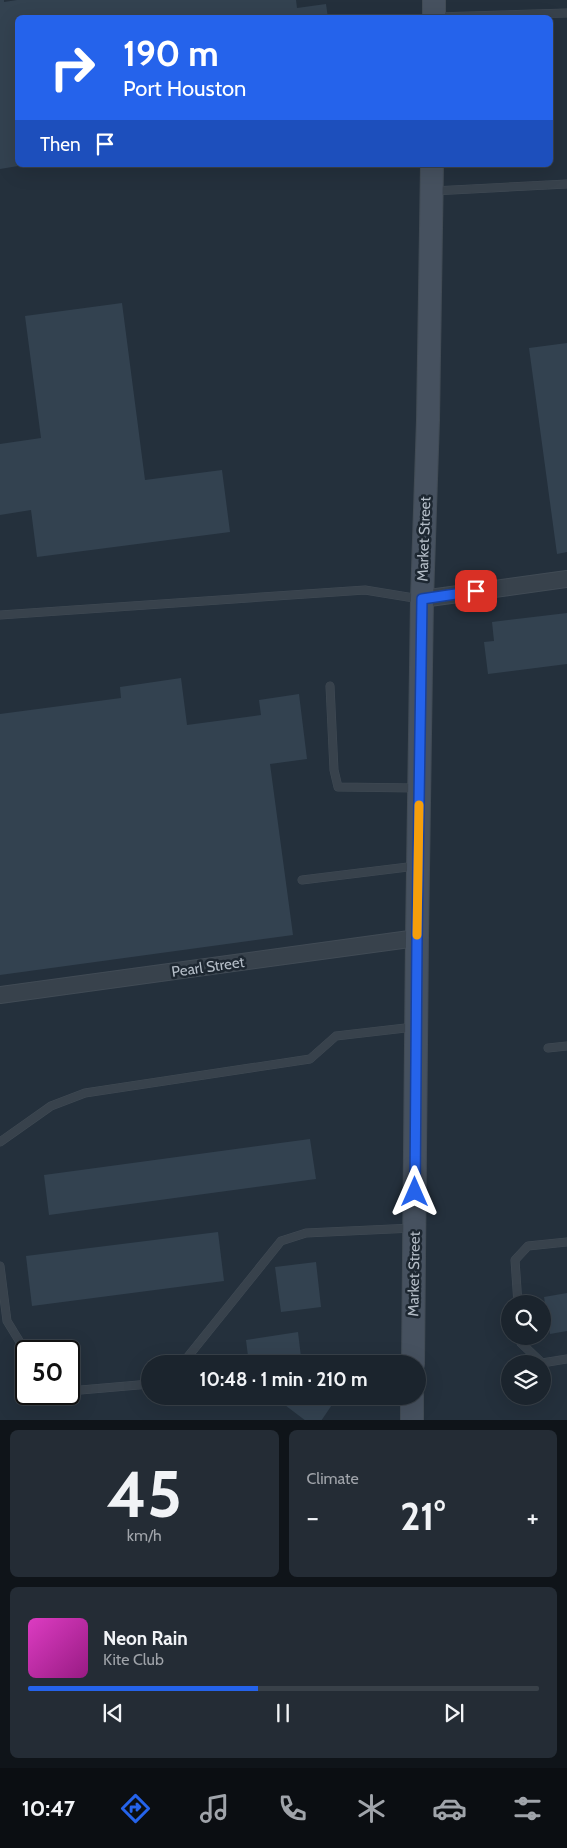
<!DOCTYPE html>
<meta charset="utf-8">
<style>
body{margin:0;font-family:Cabin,sans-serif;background:#242c35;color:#f1f3f6;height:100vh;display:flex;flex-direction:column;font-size:19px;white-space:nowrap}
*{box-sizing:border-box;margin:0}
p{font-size:16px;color:#a0a4aa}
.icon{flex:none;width:28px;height:28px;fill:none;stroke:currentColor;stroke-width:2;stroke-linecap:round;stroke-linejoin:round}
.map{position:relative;height:1420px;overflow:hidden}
.panel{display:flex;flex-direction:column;gap:10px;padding:10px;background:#0f1419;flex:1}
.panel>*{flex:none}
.banner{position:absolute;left:15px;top:15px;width:538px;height:152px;border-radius:8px;box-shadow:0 5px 20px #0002,0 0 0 1px #394149;background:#2563eb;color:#fff;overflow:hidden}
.buttons{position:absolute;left:501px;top:1295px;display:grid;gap:10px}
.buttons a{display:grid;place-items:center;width:50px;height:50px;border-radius:50%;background:#1b242d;box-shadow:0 5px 20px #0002,0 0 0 1px #394149;font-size:25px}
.speed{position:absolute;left:15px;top:1340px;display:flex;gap:10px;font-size:25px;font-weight:700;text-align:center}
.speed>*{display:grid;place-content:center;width:65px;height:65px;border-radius:50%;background:#1b242d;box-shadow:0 5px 20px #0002,0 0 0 1px #394149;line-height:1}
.speed .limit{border:2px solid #111;border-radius:8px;background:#fff;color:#111}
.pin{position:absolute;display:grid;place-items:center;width:42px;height:42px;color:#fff;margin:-21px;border-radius:10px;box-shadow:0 2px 8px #0006}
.me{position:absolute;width:55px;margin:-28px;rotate:0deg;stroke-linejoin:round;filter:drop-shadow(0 0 4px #0008)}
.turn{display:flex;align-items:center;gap:18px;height:105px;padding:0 25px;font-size:22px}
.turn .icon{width:65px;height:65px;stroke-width:2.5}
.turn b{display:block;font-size:35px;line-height:42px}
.then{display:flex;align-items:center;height:48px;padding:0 25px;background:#0003;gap:10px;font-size:19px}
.big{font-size:38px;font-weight:700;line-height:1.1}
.panel .card{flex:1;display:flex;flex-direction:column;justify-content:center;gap:8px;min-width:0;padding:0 18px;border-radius:8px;background:#242c35}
.panel .dial{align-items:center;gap:0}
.dial b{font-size:65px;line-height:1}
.song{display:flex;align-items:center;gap:15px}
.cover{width:60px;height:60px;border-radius:8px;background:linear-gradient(135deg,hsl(310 70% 55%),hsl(310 70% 35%))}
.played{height:5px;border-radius:2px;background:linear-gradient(90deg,#2563eb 45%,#394149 45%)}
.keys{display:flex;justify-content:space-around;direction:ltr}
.heat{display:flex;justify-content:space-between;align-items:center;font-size:28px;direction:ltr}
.panel .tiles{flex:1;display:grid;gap:10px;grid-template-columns:1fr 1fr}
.card:last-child{grid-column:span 2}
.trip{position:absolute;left:141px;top:1355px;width:285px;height:50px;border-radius:25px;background:#1b242d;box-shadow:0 5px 20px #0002,0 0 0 1px #394149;font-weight:700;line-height:50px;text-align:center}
.menu{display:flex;height:80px;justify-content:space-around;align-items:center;background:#0b0e12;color:#a0a4aa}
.menu .icon{width:35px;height:35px}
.menu .active{color:#2563eb}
.menu b{font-size:22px;color:#f1f3f6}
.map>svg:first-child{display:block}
</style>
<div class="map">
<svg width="567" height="1421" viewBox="0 0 567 1421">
<rect width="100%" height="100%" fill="#24303c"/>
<path fill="#334250" d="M0,0H4V2L17,0H296L297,8L326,4L328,18H18V166L0,169Z
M122,303L145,480L222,470L230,532L37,557L31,510L0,515V444L41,438L25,316Z
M567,343V552L557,554L529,348Z
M567,613V664L488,674L484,642L494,641L492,622Z
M181,678L187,725L261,715L259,700L299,694L307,759L270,764L293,935L0,975V714L121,698L120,687Z
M310,1139L316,1179L49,1215L44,1175Z
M218,1232L224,1281L32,1306L26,1256Z
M316,1262L321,1307L281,1312L275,1267Z
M567,1293V1331L550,1334L544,1297Z
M298,1332L301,1357L310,1364H249L246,1340Z
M273,1396H338L321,1421H306Z"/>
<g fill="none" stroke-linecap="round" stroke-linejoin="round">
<g stroke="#414b55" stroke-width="9">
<path id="service" d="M436,17L567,13
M433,191L567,184
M0,615L365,590L420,599
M330,686L334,770L338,787L417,788
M302,880L416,866
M548,1048L567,1046
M0,1142L51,1106L85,1093L310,1059L336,1036L414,1027
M0,1266L7,1321L26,1352
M518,1304L515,1260L528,1246L567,1242
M520,1336L521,1343L542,1363L567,1359
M182,1364L281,1241L306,1233L413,1228
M69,1391L150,1384
M35,1394H38"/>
</g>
<g stroke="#414b55" stroke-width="18">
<path id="minor" d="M422,599L567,579
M0,995L417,938"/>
</g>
<g stroke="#414b55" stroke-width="24">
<path id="secondary" d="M434,18V0
M413,1364L417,938L422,599L428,420L432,165
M412,1421V1396"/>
</g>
<use href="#service" stroke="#38424c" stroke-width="8"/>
<use href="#minor" stroke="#38424c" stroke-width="16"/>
<use href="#secondary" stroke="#46515f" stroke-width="22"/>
</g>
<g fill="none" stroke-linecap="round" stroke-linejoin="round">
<g stroke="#184099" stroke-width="12">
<path id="route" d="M415,1192L417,938L422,599L476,591"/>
</g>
<use href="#route" stroke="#2563eb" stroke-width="9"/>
<path stroke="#f59e0b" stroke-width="9" d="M417,935L419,805"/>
</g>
<g text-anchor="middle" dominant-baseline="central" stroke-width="5" stroke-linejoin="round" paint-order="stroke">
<g font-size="15" fill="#b4bdc7" stroke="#1d2731">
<text transform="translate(424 539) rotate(-88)">Market Street</text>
<text transform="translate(208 967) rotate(-8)">Pearl Street</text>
<text transform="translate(414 1274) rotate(-89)">Market Street</text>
</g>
</g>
</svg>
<div class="buttons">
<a><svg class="icon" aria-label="search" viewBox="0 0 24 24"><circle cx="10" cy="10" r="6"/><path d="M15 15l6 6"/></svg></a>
<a><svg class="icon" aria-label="layers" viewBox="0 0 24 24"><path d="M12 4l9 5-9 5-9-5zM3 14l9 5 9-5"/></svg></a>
</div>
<div class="speed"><div class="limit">50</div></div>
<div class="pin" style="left:476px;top:591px;background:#d93025"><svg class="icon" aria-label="arrive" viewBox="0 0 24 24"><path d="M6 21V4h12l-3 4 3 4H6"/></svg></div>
<svg class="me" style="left:415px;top:1192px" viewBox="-20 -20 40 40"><path d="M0-17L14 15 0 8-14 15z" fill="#2563eb" stroke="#fff" stroke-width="4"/></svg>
<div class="trip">10:48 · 1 min · 210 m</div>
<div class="banner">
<div class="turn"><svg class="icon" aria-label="right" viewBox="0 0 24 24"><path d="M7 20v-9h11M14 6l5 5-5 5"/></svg><div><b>190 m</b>Port Houston</div></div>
<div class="then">Then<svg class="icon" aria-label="arrive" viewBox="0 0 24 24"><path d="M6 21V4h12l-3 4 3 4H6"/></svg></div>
</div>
</div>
<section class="panel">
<div class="tiles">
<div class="card dial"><b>45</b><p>km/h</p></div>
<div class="card"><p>Climate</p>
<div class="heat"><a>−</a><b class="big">21°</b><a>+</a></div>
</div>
<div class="card">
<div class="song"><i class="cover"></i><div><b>Neon Rain</b><p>Kite Club</p></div></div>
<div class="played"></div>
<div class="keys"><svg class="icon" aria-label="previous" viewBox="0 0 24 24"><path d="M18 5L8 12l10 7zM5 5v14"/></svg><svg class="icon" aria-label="pause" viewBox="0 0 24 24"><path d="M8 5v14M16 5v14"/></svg><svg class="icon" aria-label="next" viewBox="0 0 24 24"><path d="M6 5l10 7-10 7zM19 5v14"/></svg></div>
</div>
</div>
</section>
<nav class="menu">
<b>10:47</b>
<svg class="icon active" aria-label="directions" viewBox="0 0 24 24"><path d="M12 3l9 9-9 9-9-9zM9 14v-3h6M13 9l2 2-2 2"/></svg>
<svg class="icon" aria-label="music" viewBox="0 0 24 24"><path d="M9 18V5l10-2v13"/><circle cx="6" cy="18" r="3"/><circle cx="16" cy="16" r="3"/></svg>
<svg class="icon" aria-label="phone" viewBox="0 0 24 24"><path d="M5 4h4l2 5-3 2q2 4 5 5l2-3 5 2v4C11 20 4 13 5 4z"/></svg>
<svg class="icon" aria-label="climate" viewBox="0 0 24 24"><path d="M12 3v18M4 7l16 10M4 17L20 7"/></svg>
<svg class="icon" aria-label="car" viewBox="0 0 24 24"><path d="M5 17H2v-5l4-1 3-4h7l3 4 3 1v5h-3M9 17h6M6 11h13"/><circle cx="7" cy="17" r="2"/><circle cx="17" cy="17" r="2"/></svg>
<svg class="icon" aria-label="filters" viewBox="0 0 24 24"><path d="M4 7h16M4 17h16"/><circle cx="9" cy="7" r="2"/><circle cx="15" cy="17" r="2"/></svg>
</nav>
